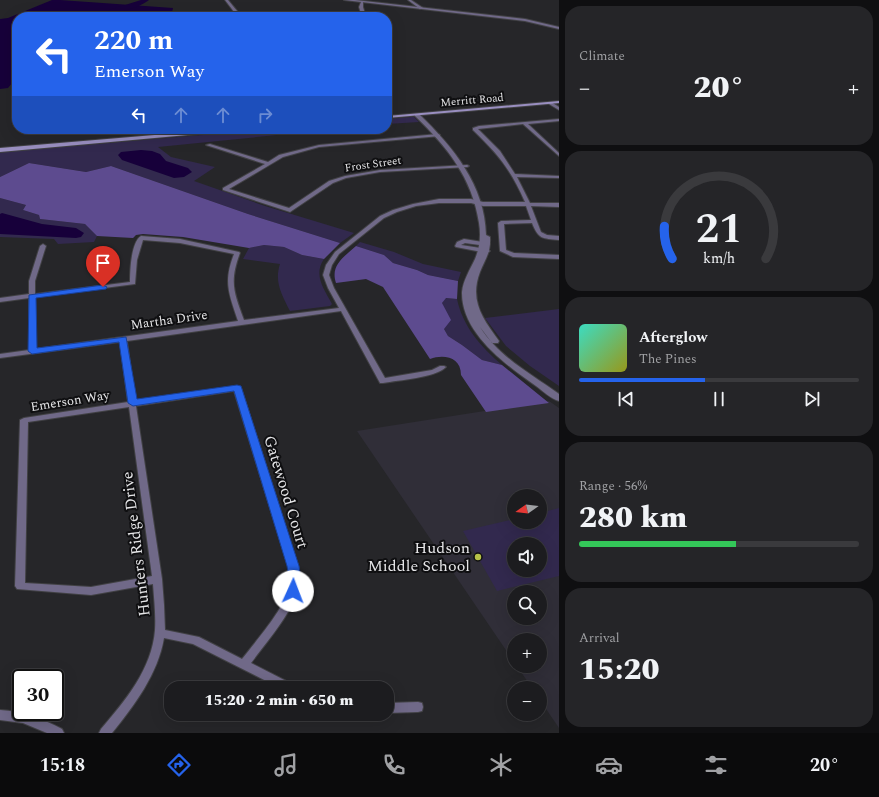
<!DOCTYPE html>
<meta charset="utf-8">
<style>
body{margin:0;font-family:Spectral,serif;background:#252528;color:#f1f3f6;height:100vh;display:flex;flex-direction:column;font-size:15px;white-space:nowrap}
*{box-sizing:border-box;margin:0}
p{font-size:13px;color:#a0a1a4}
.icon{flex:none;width:22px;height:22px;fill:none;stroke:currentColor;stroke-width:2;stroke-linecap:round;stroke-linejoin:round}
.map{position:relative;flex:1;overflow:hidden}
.panel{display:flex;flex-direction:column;gap:6px;padding:6px;background:#0f0f11;width:320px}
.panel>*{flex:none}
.banner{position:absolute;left:12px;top:12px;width:380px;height:122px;border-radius:16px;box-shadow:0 4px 16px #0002,0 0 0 1px #3a3a3d;background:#2563eb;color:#fff;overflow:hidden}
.needle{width:26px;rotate:256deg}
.tools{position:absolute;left:507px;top:489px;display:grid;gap:8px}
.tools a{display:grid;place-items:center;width:40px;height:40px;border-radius:50%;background:#1c1c1f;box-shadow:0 4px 16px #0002,0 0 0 1px #3a3a3d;font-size:20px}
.speed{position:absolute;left:12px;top:669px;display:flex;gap:8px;font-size:20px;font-weight:700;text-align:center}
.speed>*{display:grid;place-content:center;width:52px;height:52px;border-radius:50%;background:#1c1c1f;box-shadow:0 4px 16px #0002,0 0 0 1px #3a3a3d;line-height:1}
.speed .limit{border:2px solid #111;border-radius:6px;background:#fff;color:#111}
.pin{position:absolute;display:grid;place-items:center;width:34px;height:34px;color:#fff;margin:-41px -17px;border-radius:50% 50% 50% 0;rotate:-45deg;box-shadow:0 0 4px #0007}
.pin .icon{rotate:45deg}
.me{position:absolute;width:44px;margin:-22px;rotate:2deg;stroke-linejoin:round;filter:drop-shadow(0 0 3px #0008)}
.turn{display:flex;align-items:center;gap:14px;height:84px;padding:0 16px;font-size:18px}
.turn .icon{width:52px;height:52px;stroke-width:2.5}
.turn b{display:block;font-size:28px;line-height:34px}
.lanes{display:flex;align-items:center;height:38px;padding:0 16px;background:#0003;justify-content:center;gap:20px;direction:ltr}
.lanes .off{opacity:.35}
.big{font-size:30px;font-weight:800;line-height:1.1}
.panel .card{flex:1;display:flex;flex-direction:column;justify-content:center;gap:6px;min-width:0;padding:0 14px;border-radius:16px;background:#252528}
.panel .dial{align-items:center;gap:0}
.dial svg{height:104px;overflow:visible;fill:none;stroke:#3a3a3d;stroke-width:7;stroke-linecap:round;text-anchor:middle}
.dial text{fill:#f1f3f6;stroke:none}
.song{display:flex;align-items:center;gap:12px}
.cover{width:48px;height:48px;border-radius:6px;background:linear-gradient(135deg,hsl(170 70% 55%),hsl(60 70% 35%))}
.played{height:4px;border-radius:2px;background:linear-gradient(90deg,#2563eb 45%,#3a3a3d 45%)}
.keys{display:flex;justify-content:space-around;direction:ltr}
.heat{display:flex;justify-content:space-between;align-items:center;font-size:22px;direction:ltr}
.charge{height:6px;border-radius:3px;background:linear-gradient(90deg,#34c759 56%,#3a3a3d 0)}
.trip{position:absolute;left:164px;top:681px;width:230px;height:40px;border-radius:16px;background:#1c1c1f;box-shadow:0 4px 16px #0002,0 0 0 1px #3a3a3d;font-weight:800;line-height:40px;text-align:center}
.dock{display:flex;height:64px;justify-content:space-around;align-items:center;background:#0b0b0c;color:#a0a1a4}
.dock .icon{width:28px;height:28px}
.dock .current{color:#2563eb}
.dock b{font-size:18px;color:#f1f3f6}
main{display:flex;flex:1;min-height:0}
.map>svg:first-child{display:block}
</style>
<main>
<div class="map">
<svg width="559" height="733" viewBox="0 0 559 733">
<rect width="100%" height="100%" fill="#262629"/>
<path fill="#302e38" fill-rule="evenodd" d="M549,401L559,408V728L540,700V688H532L517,666H540V640H514V662L357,431ZM514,496H540V522H514ZM514,544H540V570H514ZM514,592H540V618H514Z"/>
<path fill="#32294e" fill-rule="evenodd" d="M411,117H414L419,122L387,124V119Z
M274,129H337L158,147L171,157L215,167L194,181L265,206L354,233L340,243L248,214L111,166L86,172L29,163L0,177V152Z
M0,198L26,205L23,210L39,215L40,219L85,224L97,236L94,242L58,244L54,239L0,237Z
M360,242L394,252L423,264L461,272L458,281L428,275L417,270L393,263L384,255L356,246Z
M264,245L284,247L302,255L324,259C313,275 324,289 332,304L330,306L290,311C282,295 274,282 280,264L243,259L249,248Z
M445,298L457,299C463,327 481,347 502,365L482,360L462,345L448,336L444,329L442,303Z
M559,309V386L530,366L506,346L485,318Z
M559,508V576L497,591L463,531L514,519V522H540V513ZM514,544H540V570H514Z"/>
<path fill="#5d4b8f" d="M29,163L86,172L111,166L248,214L340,243L324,259L302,255L284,247L264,245L249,248L183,237L143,234L136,235L133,238L97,236L85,224L40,219L39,215L23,210L26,205L0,198V177Z
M356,246L384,255L393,263L417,270L428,275L458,281L457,299L446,298L442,303L451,320L444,329L448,336L462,345L482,360L502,365L549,403L486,412L461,375C461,357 444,354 430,359L383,287L366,279L336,283C330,265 344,257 356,246Z"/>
<path fill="#17003a" d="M52,0H60L173,8L171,17H17V77L8,88L0,89V19L8,18Z
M141,150L152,151L160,154L166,161L188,168L192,172L184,177L174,178L122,160L118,155L121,152Z
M2,213L42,224L76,228L84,233L81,237L76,238L0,234V214Z"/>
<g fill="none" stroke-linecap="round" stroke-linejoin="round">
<path fill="#17003a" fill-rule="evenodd" d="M141,0H149C137,10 103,17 87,17Z"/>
<g stroke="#414144" stroke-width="2">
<path id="minor" d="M225,0H228L242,17H238Z
M408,0H411L423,8L420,9Z
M362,1L363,2V7L366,17H362L359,7L361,2Z
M549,102H551L559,107V110L549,104Z
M559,119V121L528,124L559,153V156L523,124L478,129L500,151L515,174L559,176V178L517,177L530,203H559V207L531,206L541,232L547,235L559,236V240C542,238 539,240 532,223L504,224L506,250L514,253L559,255V259L513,257L500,251L498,223L501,221L531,220L526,206H483L471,203H439L416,206L397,212L384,218L339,254L332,265L329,275L334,288L385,378L432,370L440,366H444L446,367C435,378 399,380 383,383H380L341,311L127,341L135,401L237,386L241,388L298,566C299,573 300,580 298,588C294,611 265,644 251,663L294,685L295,688H280L193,644L164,638C158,674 134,706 112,733H99L101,729C125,701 152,669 155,630C156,615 154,599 153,584L91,595L17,589L15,586L20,420L24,418L128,402L120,342L0,358V354L29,350V298L0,302V298L29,294V281L40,246L43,244L46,246L35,281V294L130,282C130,271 131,242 141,236L180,239L239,252L240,253C229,282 234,293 244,320L339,308L328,288L323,275L326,265L335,252L380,216L393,210L413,204L439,199H471L483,202H525C511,170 498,154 473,130V128L479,126ZM143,240L180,243L234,254C223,282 229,294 238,321L35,349V297L135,284L137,260ZM234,391L288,566C289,573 290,581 289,588C284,609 256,641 242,659L199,637L165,630L164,605L162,579L136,406ZM129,407L152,576L91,587L25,583L28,422Z
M438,134L440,135V136L319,147L283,157L229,189L289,208L329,181L345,176L380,170L467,165L469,166L467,167L380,172L346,178L333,183L290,212L223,190V188L265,164L206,145L210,144L268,162L279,155L319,145Z
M464,239L489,243L490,244L487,246L465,243L461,245L487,249L490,251L487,253L456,247L455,246L457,242Z
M418,702L422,703L423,707L422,711L418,712L387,713V703Z
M0,710C22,711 43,719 62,729L64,733H47L23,723L0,720Z"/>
</g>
<g stroke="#414144" stroke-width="2">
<path id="tertiary" d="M344,0H355L525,19L559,27V29L525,21Z
M415,114H419C453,147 485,185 486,235L490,237C491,253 485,259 480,272C469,301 483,319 499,341L498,343H492L480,327C499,357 531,374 559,394V401C551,399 543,391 536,386C506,365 461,333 462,292C463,280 470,270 475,259C480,247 481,235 479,223C472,177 447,147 415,116Z"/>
</g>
<g stroke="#414144" stroke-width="2">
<path id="secondary" d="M559,101V103L387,118V116Z
M226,129H245L243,130L0,152V148Z"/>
</g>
<use href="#minor" fill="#706988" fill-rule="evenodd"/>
<use href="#tertiary" fill="#706988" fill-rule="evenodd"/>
<use href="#secondary" fill="#9a8fc1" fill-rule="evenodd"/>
</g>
<path fill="#2563eb" stroke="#184099" d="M103,285L107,287L106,289L36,298L37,348L126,337L137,399L237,385L241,386L299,566L301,579L297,594L293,596L288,594L287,591L289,579L287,566L234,391L133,406L128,403L119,342L32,354L28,351L29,295Z"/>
<circle fill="#b6c148" stroke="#0f0f11" stroke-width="1.5" cx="478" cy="557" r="4"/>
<g text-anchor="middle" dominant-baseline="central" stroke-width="4" stroke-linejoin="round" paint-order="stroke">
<g font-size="11" fill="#e6e6e8" stroke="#0f0f11">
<text transform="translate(472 100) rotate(-5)">Merritt Road</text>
<text transform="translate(373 164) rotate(-8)">Frost Street</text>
</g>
<g font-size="13" fill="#e6e6e8" stroke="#0f0f11">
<text transform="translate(169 320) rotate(-8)">Martha Drive</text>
<text transform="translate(70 401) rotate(-9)">Emerson Way</text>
</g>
<g font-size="16" fill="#e6e6e8" stroke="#0f0f11">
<text transform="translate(286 492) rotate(73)">Gatewood Court</text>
<text transform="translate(136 544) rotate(-97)">Hunters Ridge Drive</text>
</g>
<g font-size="16" fill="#e6e6e8" stroke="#0f0f11" text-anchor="end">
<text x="470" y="548">Hudson<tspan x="470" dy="18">Middle School</tspan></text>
</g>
</g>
</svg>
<div class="tools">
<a><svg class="needle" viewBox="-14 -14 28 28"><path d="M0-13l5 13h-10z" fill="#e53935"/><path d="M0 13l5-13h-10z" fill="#a0a1a4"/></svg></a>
<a><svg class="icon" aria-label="sound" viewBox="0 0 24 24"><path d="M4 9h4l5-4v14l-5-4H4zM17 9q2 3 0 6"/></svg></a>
<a><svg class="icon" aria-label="search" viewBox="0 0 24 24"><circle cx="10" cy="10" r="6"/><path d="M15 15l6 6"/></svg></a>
<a>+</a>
<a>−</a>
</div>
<div class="speed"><div class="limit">30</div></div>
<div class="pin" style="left:103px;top:287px;background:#d93025"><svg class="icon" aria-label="arrive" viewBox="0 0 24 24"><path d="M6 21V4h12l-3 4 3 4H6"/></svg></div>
<svg class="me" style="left:293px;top:591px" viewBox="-20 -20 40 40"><circle r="19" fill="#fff"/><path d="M0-13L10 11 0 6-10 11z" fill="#2563eb"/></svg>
<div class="trip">15:20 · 2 min · 650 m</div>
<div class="banner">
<div class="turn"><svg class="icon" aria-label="left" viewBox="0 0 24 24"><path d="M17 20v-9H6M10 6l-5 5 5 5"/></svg><div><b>220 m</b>Emerson Way</div></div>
<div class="lanes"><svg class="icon" aria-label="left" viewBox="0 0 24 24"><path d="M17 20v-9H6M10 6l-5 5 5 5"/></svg><svg class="icon off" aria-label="ahead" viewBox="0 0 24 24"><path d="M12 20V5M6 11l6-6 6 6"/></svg><svg class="icon off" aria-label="ahead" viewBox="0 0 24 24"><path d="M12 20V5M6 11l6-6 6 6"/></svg><svg class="icon off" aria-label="right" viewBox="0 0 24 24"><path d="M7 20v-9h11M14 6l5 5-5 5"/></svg></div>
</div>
</div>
<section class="panel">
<div class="card"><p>Climate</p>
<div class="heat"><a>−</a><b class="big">20°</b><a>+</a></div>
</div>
<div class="card dial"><svg viewBox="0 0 100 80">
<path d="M14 69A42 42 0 1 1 86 69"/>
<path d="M14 69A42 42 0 0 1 8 44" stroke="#2563eb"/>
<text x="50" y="56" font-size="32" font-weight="700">21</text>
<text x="50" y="72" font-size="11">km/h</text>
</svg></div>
<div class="card">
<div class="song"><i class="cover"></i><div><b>Afterglow</b><p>The Pines</p></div></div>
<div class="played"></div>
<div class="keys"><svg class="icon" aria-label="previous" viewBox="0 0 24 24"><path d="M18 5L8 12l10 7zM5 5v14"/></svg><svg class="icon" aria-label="pause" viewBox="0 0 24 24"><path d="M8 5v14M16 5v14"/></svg><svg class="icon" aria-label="next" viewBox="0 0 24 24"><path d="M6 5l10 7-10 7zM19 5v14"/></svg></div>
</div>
<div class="card"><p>Range · 56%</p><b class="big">280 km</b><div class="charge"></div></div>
<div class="card"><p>Arrival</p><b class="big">15:20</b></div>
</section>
</main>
<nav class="dock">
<b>15:18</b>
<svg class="icon current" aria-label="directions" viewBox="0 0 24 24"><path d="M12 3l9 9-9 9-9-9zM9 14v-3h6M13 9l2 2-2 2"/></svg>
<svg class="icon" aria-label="music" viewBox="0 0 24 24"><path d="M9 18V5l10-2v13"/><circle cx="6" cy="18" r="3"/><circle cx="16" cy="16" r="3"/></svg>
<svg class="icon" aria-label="phone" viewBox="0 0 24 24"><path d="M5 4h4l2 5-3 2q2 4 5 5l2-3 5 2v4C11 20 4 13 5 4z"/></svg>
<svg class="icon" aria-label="climate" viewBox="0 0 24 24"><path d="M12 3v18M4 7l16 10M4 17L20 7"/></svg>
<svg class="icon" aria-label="car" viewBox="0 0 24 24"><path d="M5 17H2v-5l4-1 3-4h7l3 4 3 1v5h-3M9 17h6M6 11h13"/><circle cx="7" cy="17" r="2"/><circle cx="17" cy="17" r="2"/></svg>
<svg class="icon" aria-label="filters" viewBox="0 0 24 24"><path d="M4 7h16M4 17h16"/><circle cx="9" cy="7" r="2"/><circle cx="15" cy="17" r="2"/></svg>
<b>20°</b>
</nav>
